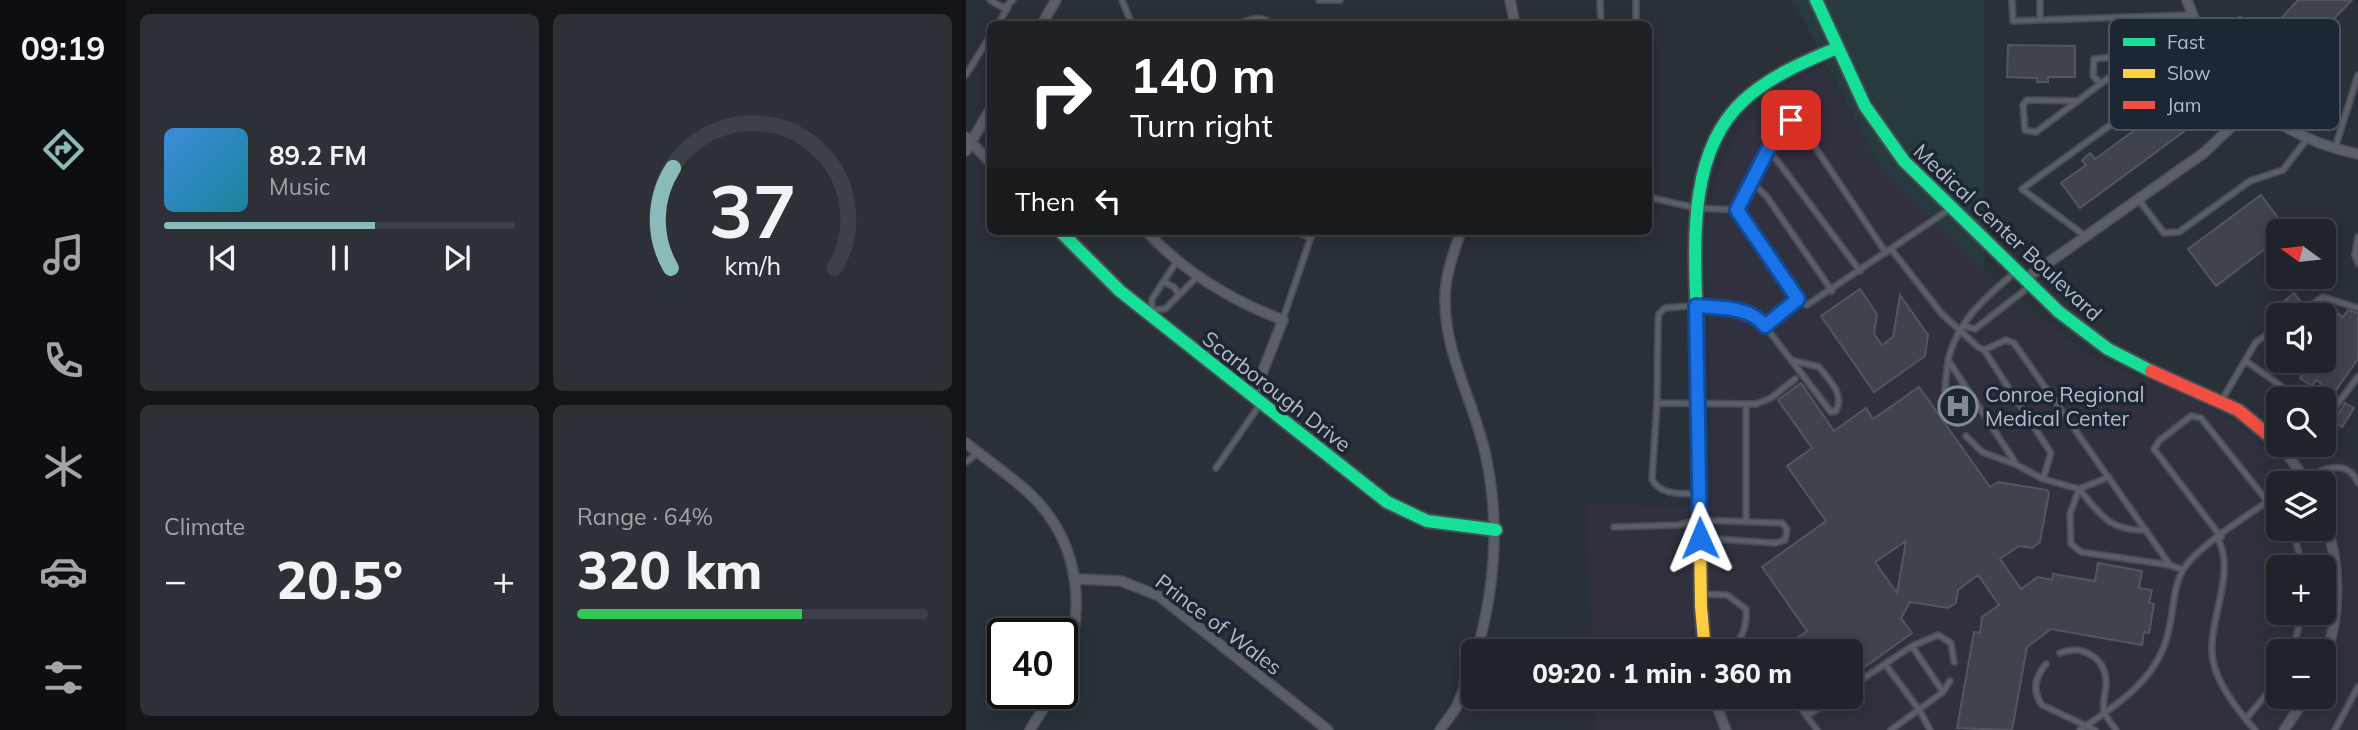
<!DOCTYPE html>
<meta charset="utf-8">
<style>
body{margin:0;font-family:Mulish,sans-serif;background:#2d3036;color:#f1f3f6;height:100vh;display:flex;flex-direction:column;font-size:26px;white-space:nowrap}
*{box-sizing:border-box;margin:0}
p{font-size:23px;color:#a2a4a8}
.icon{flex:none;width:38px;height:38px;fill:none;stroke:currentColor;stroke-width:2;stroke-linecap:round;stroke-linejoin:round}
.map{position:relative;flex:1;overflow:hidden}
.side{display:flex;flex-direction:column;gap:14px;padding:14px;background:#121417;width:840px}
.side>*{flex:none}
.top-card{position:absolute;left:21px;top:21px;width:665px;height:214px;border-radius:10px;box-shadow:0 4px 18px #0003,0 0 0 2px #3d4147;background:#202124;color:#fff;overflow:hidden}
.needle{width:46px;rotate:285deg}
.tools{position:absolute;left:1300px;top:219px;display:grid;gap:14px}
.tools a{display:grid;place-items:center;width:70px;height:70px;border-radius:10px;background:#20242a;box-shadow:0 4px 18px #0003,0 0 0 2px #3d4147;font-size:35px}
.speed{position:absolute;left:21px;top:618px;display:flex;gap:14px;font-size:35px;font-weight:700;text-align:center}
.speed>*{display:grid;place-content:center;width:91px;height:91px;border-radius:50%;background:#20242a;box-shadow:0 4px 18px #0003,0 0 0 2px #3d4147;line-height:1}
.speed .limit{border:4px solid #111;border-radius:10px;background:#fff;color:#111}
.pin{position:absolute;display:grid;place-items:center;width:60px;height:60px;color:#fff;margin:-30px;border-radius:14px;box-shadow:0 4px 10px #0006}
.me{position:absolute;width:77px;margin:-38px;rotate:359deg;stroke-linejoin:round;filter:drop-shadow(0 0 5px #0008)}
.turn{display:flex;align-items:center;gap:24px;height:147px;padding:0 28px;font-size:32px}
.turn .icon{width:91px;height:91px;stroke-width:2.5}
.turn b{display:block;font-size:49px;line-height:60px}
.then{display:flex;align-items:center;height:66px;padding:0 28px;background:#0003;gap:14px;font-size:26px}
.big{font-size:52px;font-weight:800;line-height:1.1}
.side .tile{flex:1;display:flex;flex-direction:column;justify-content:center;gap:10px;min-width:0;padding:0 24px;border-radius:10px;background:#2d3036}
.side .dial{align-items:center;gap:0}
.dial svg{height:182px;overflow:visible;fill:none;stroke:#3d4147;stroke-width:7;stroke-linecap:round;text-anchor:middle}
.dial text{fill:#f1f3f6;stroke:none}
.song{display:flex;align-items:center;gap:21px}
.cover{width:84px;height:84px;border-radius:10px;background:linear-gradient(135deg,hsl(210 70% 55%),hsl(190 70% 35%))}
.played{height:7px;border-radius:4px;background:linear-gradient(90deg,#8bbbb9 60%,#3d4147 60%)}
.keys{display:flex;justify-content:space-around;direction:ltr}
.heat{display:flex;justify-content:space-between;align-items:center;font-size:38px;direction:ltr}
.charge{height:10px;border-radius:5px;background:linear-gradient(90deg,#34c759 64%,#3d4147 0)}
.side .tiles{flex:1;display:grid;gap:14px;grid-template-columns:repeat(2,1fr)}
.trip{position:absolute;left:495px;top:639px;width:402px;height:70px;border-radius:10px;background:#20242a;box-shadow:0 4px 18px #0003,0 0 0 2px #3d4147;font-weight:800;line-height:70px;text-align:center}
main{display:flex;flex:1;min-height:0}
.tab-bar{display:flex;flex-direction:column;width:126px;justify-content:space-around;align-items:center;background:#0d0e11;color:#a2a4a8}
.tab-bar .icon{width:49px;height:49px}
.tab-bar .selected{color:#8bbbb9}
.tab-bar b{font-size:32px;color:#f1f3f6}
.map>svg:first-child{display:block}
</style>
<main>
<nav class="tab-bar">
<b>09:19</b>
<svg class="icon selected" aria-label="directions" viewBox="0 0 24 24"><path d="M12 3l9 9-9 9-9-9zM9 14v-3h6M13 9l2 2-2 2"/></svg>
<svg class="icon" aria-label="music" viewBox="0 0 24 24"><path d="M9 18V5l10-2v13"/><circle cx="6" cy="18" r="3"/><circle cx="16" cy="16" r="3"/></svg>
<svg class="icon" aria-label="phone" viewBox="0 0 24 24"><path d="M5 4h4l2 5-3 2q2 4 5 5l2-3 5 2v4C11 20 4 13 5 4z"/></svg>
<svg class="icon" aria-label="climate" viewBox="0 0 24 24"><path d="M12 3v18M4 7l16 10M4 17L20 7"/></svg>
<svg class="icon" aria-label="car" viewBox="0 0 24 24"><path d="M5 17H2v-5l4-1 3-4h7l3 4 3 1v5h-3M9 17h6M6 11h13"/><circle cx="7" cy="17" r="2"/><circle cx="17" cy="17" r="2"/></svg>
<svg class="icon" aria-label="filters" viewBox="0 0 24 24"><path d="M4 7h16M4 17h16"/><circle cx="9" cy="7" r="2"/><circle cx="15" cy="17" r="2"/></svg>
</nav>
<section class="side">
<div class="tiles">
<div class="tile">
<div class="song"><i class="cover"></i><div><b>89.2 FM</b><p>Music</p></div></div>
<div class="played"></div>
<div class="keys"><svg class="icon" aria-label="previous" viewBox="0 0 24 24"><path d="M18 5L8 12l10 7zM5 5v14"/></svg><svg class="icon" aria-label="pause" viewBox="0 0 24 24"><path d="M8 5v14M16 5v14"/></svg><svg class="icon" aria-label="next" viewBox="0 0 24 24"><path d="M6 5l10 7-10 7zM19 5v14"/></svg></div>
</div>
<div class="tile dial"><svg viewBox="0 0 100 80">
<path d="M14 69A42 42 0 1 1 86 69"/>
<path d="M14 69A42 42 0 0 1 15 25" stroke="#8bbbb9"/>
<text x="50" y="56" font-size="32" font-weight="700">37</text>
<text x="50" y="72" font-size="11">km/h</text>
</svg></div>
<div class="tile"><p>Climate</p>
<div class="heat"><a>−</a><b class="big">20.5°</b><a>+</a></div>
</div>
<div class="tile"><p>Range · 64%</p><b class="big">320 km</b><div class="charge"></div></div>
</div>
</section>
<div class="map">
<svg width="1392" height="730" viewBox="0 0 1392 730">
<rect width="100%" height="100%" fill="#2a3038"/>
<path fill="#31303e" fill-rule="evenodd" d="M859,66L911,162L1018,269L1126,358L1208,390L1270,422L1308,455L1354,445L1392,470V730H630L628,697L886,696V651H626L620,504L746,507L741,220L752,173L770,134L805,92ZM1312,483H1358V528H1312ZM1312,567H1358V612H1312ZM1312,651H1358V696H1312Z"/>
<path fill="#273a3e" d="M827,0H1018V269L911,162Z"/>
<path fill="#3f444c" stroke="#52575f" stroke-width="2" fill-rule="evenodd" d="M1332,0H1386L1323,65L1288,32L1302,18L1309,25Z
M1042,45L1109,46V77H1082V82H1071V78L1041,77Z
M1202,106L1220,130L1114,208L1095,183L1120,165L1116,160L1124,153L1129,159Z
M1295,195L1322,231H1312V239L1250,286L1222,249Z
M894,289L911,314L908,334L916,345L927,337L934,295L962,335L959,356L908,392L855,316Z
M1328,293L1334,301L1312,316L1308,310Z
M1358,303L1377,317L1382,310L1392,313V359L1368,393L1350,380L1346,386L1334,378L1339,372L1322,360H1358V315H1353Z
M835,383L868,431L900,408L907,419L953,387L1024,487L1032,482L1081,490L1083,493L1074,542L1066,548L1053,546L1034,559L1055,589L1072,577L1086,580L1087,574L1129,581L1132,563L1176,571L1173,588L1186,590L1183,603L1188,604L1183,633L1178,632L1176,645L1085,629L1061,647L1046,730L991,728L1008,632L1014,633L1016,617L1033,605L1012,575L992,590L990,603L982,608L944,602L935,618L946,633L886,676V651H812L841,631L796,567L860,521L821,466L846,448L812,400ZM940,541L931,593L909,562Z
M1379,403L1388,408L1376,427L1368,421Z"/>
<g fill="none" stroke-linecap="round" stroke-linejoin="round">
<g stroke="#484c55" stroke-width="8">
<path id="lane" d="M24,0L38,8L47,0
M156,0L166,24
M353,0H374
M634,0L635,24
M1046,0L1047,21L1226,15
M1074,0V20
M1274,20C1280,44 1310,68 1327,85
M32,24L42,7
M272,24C284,20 294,14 305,24
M670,24V0
M1248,57L1261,46L1275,27
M1257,70L1273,59L1295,52
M0,75L24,36
M1135,84L1127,76L1128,59L1157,56L1168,59
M1112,101L1061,100L1057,105L1059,130L1070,132L1168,59L1234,34
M1369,148L1392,75
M801,152L810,159L894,271
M786,182L801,197L866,291
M682,197L730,208L771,210L834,302L841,305L984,209
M1172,199L1198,233L1213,232L1284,181L1317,170L1341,139
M771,210L815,124L825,120L833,123L920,253
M329,231L345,238
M1118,235L1056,189L1244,53
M1392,237L1389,255L1392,263
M925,249L976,314L1012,347L1018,350L1040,340L1048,343L1204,565L1217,570
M1048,273C1017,300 992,320 982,360L1051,465L1077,479L1113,489L1104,514L1105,544L1115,552L1204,565
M198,282L208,287L213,295
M188,310L199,309L231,277
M185,314L186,299L211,261
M1330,315L1357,297L1392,308
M317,319L347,231
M799,326L865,412L870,411C879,394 863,380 853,367L825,360
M999,326L1009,329L1064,286
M1018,350L1085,453L1077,479
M982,361C980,382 974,404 988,421
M1280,361L1333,399
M829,379L805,398L790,404L691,403L692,323L693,314L699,308C729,306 778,299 799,326L832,299
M1257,398L1290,342L1312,327
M691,403L686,479C694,496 716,493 732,494
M1358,417L1360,419L1392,377
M1000,436L1016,452L1051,465
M0,462L12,453
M250,468L295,403
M1143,477L1113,489C1135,515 1143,531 1180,530
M1341,479C1357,467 1382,459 1392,483
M780,520V404
M648,527L712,525L734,520L816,523L821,529L819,540L809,543L735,538
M1327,528L1336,567
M1255,537L1188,449L1193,441L1225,416L1235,418L1302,502
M1252,539C1271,575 1240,622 1247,661C1252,685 1273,712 1289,730
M737,594L761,595L780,609C781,626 777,637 766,649
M946,646L977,692
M745,651H770
M1327,651L1336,612
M1094,653C1117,644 1140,658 1140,683C1140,692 1136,702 1138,711C1140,718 1146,724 1150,730
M919,664L946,646L972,635L985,643L988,662
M1080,664C1069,677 1066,691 1076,705L1129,730
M886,686L919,664L954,711L964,730
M826,696L851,730
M841,716L870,696
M1280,719L1312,680
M925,730L977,692L984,681
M1114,730C1154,702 1193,679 1203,629C1208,608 1207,584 1219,567C1234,544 1288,512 1312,494
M1369,730L1392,687"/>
</g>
<g stroke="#484c55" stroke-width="12">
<path id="street" d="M544,0L549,24
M1221,0C1249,81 1307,137 1392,154
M76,24L90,0
M0,137L24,162
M0,151L24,110
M180,231C219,273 264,300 317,320L287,396
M495,231C488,252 479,275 479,298C478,354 509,403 520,457C534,522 529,587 511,651
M1058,280L1239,152L1288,105
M0,443C22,461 47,477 67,497C114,544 121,612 96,671
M1314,444L1342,483
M1358,518C1375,563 1375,616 1358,661
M111,579L155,581L193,596L362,730
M747,696L760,730
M64,730L87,693
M474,730L490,708L508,665
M1318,730L1341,696"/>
</g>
<g stroke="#484c55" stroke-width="16">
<path id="fast" d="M850,0L899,106L938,161L1093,312L1142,349L1185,371
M94,231L154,291L421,502L461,521L530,530
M731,333C730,258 717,157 777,101C804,76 838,62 871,48"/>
</g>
<g stroke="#484c55" stroke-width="16">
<path id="slow" d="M731,333L735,607L739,651"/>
</g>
<g stroke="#484c55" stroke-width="16">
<path id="jam" d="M1185,371L1272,410L1312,443"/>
</g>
<use href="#lane" stroke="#5a5e66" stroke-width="4.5"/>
<use href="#street" stroke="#5a5e66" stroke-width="9"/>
<use href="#fast" stroke="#16e098" stroke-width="12"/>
<use href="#slow" stroke="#ffcf43" stroke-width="12"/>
<use href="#jam" stroke="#f24e42" stroke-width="12"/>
</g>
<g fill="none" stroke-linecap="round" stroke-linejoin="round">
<g stroke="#114b97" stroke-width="18">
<path id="route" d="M734,538L730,306C754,308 783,306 799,326L832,299L771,210L815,124L825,120"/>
</g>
<use href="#route" stroke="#1a73e8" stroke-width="12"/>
</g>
<defs>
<g id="hospital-ring" transform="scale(2.0125)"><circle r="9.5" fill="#1d2633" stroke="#848b96" stroke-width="1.5"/><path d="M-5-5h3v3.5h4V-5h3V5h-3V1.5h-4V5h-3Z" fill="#848b96"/></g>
</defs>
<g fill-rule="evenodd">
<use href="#hospital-ring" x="992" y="406"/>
</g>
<g text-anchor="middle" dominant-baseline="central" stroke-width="7" stroke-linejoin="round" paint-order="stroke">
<g font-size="21" fill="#b4bcc9" stroke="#1d2633">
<text transform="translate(1042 232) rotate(43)">Medical Center Boulevard</text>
<text transform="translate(311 391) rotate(38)">Scarborough Drive</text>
<text transform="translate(253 624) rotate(37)">Prince of Wales</text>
</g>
<g font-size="21" fill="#b4bcc9" stroke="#1d2633" text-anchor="start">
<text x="1019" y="394">Conroe Regional<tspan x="1019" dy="24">Medical Center</tspan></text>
</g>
</g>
<rect x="1143" y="18" width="231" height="112" rx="10" fill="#1d2633" stroke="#4a5360" stroke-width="2"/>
<rect x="1157" y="38" width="32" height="8" fill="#16e098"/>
<rect x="1157" y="69" width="32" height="9" fill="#ffcf43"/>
<rect x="1157" y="101" width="32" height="8" fill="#f24e42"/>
<g font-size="19" fill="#b4bcc9">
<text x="1201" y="49">Fast</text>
<text x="1201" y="80">Slow</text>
<text x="1201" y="112">Jam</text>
</g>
</svg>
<div class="tools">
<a><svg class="needle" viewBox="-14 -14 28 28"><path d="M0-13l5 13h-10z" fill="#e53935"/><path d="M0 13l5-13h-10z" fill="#a2a4a8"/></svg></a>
<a><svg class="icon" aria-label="sound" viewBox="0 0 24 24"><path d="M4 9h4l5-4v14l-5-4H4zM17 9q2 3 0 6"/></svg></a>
<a><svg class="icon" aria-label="search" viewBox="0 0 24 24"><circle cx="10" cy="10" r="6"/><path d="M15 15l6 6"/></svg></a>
<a><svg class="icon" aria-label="layers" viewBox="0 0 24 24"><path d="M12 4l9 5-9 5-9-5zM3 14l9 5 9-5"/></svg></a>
<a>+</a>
<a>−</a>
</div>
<div class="speed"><div class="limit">40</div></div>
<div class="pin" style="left:825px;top:120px;background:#d93025"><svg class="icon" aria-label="arrive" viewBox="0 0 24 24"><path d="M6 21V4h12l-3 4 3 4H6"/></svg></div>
<svg class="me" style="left:734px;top:538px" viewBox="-20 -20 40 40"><path d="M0-17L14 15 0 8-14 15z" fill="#1a73e8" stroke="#fff" stroke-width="4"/></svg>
<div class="trip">09:20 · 1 min · 360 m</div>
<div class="top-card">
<div class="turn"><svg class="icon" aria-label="right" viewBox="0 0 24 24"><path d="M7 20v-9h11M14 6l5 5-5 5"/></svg><div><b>140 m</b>Turn right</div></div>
<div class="then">Then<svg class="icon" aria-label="left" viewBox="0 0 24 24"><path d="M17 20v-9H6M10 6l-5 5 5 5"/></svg></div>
</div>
</div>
</main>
